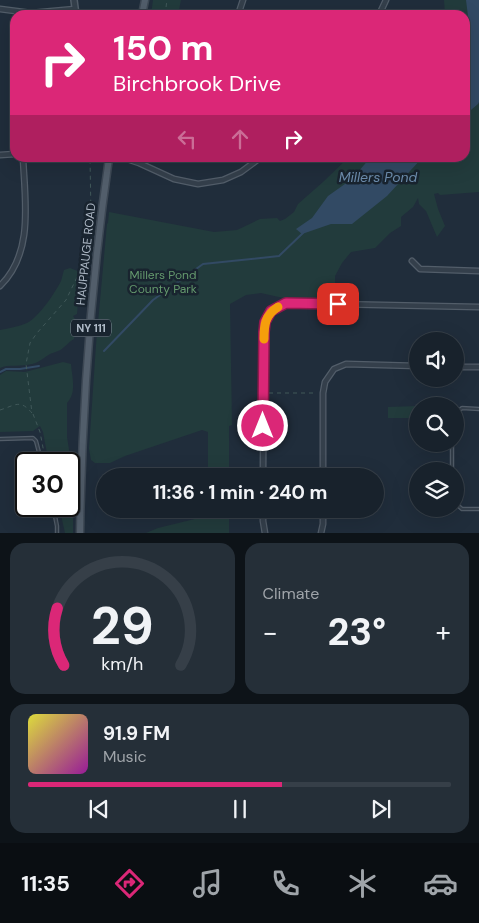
<!DOCTYPE html>
<meta charset="utf-8">
<style>
body{margin:0;font-family:"DM Sans",sans-serif;background:#252f38;color:#f1f3f6;height:100vh;display:flex;flex-direction:column;font-size:19px;white-space:nowrap}
*{box-sizing:border-box;margin:0}
p{font-size:16px;color:#9fa4a9}
.icon{flex:none;width:28px;height:28px;fill:none;stroke:currentColor;stroke-width:2;stroke-linecap:round;stroke-linejoin:round}
.map{position:relative;height:533px;overflow:hidden}
.drawer{display:flex;flex-direction:column;gap:10px;padding:10px;background:#0d1318;flex:1}
.drawer>*{flex:none}
.guide{position:absolute;left:10px;top:10px;width:460px;height:152px;border-radius:15px;box-shadow:0 5px 20px #0002,0 0 0 1px #363f48;background:#db2777;color:#fff;overflow:hidden}
.fabs{position:absolute;left:409px;top:332px;display:grid;gap:10px}
.fabs a{display:grid;place-items:center;width:55px;height:55px;border-radius:50%;background:#18222c;box-shadow:0 5px 20px #0002,0 0 0 1px #363f48;font-size:25px}
.speed{position:absolute;left:15px;top:452px;display:flex;gap:10px;font-size:25px;font-weight:700;text-align:center}
.speed>*{display:grid;place-content:center;width:65px;height:65px;border-radius:50%;background:#18222c;box-shadow:0 5px 20px #0002,0 0 0 1px #363f48;line-height:1}
.speed .limit{border:2px solid #111;border-radius:8px;background:#fff;color:#111}
.pin{position:absolute;display:grid;place-items:center;width:42px;height:42px;color:#fff;margin:-21px;border-radius:10px;box-shadow:0 2px 8px #0006}
.me{position:absolute;width:55px;margin:-28px;rotate:0deg;stroke-linejoin:round;filter:drop-shadow(0 0 4px #0008)}
.turn{display:flex;align-items:center;gap:18px;height:105px;padding:0 20px;font-size:22px}
.turn .icon{width:65px;height:65px;stroke-width:2.5}
.turn b{display:block;font-size:35px;line-height:42px}
.lanes{display:flex;align-items:center;height:48px;padding:0 20px;background:#0003;justify-content:center;gap:25px;direction:ltr}
.lanes .off{opacity:.35}
.big{font-size:38px;font-weight:700;line-height:1.1}
.drawer .widget{flex:1;display:flex;flex-direction:column;justify-content:center;gap:8px;min-width:0;padding:0 18px;border-radius:15px;background:#252f38}
.drawer .dial{align-items:center;gap:0}
.dial svg{height:130px;overflow:visible;fill:none;stroke:#363f48;stroke-width:7;stroke-linecap:round;text-anchor:middle}
.dial text{fill:#f1f3f6;stroke:none}
.song{display:flex;align-items:center;gap:15px}
.cover{width:60px;height:60px;border-radius:8px;background:linear-gradient(135deg,hsl(60 70% 55%),hsl(300 70% 35%))}
.played{height:5px;border-radius:2px;background:linear-gradient(90deg,#db2777 60%,#363f48 60%)}
.keys{display:flex;justify-content:space-around;direction:ltr}
.heat{display:flex;justify-content:space-between;align-items:center;font-size:28px;direction:ltr}
.drawer .tiles{flex:1;display:grid;gap:10px;grid-template-columns:1fr 1fr}
.widget:last-child{grid-column:span 2}
.trip{position:absolute;left:96px;top:468px;width:288px;height:50px;border-radius:25px;background:#18222c;box-shadow:0 5px 20px #0002,0 0 0 1px #363f48;font-weight:700;line-height:50px;text-align:center}
.tabs{display:flex;height:80px;justify-content:space-around;align-items:center;background:#0a0e12;color:#9fa4a9}
.tabs .icon{width:35px;height:35px}
.tabs .on{color:#db2777}
.tabs b{font-size:22px;color:#f1f3f6}
.map>svg:first-child{display:block}
</style>
<div class="map">
<svg width="479" height="533" viewBox="0 0 479 533">
<rect width="100%" height="100%" fill="#202d3b"/>
<path fill="#223b3c" d="M153,0H181L178,15H151Z
M444,0H479V192L440,195L438,193L434,194L438,209L445,226L437,237L426,211L419,204L418,198L413,207L401,217V226L390,233L375,248L351,252L342,263L335,276V284L329,295L341,298H324V300L288,299L261,293L246,295L230,304L232,425L229,426V476H208V432L202,430L125,456L110,463H95L91,460L89,449L96,345L107,224L108,223L109,212L214,232L237,230L260,219L277,218L280,221L285,219L294,212L298,204L323,182L348,158H465V15H445Z
M70,268L80,272L82,278L79,290L77,314L73,316L77,322L74,339C69,342 68,344 64,347C61,351 54,352 50,354C43,358 40,362 32,364C22,367 8,364 0,368V330C9,328 18,327 27,323C39,317 55,293 61,281C62,278 63,273 64,270Z
M63,362L71,364C72,378 77,392 67,403V437L71,462L69,469V464H49L43,432L40,426L33,431L0,432V375L6,371L25,372Z
M417,406V418H388V407Z
M69,484H70L71,486L73,488V533H65L59,506H69Z
M207,509H229V533H146L158,528L207,516Z"/>
<path fill="#324a64" d="M466,0H479V102L478,104L465,115V21L468,16Z
M370,158H422L387,196L352,224H331L302,234L296,229L312,218L328,196L352,179Z"/>
<g fill="none" stroke-linecap="round" stroke-linejoin="round">
<path stroke="#324a64" stroke-width="2" d="M104,351L153,300L203,264L279,256L304,232
M0,372L6,369H20L39,366"/>
<g stroke="#525d69" stroke-width="4.5">
<path id="service" d="M455,418L456,413L462,408L479,409
M0,439L33,438L36,441L42,464
M452,444V471
M69,472L79,476
M69,480L79,477
M455,503L462,509H479
M53,506L57,526V533"/>
</g>
<g stroke="#525d69" stroke-width="7">
<path id="minor" d="M0,9L31,13L75,9
M238,15L243,0
M379,15L386,0
M0,155L15,154
M124,158L139,163L174,179L198,184L223,180L241,172L260,158
M412,261L420,269L479,271
M0,286C34,253 25,201 23,158
M455,367H479
M263,476L264,332C266,314 271,311 285,303L479,307
M323,476V393L325,382L334,369L346,364L418,366
M263,509V521L265,533
M321,533L323,524V509"/>
</g>
<g stroke="#525d69" stroke-width="8">
<path id="tertiary" d="M74,0L76,15"/>
</g>
<g stroke="#3d4854" stroke-width="9">
<path id="primary" d="M142,15L145,0
M80,533C82,408 91,282 109,158"/>
</g>
<path stroke="#405859" stroke-width="1" stroke-dasharray="4 4" stroke-linecap="butt" d="M165,15L167,0
M269,393H317
M0,410C16,405 20,399 32,413L26,364L30,343L37,333L66,300L81,269L89,247L91,216L90,158
M33,414L40,432L46,463"/>
<use href="#service" stroke="#343f4b" stroke-width="2"/>
<use href="#minor" stroke="#343f4b" stroke-width="4.5"/>
<use href="#tertiary" stroke="#343f4b" stroke-width="5"/>
<use href="#primary" stroke="#525e6b" stroke-width="6"/>
</g>
<g fill="none" stroke-linecap="round" stroke-linejoin="round">
<g stroke="#8e194d" stroke-width="12">
<path id="route" d="M263,426L264,332L265,322L271,311L286,303L338,304"/>
</g>
<use href="#route" stroke="#db2777" stroke-width="9"/>
<path stroke="#f59e0b" stroke-width="9" d="M264,339C264,325 265,315 278,307"/>
</g>
<g text-anchor="middle" dominant-baseline="central" stroke-width="5" stroke-linejoin="round" paint-order="stroke">
<rect fill="#19242f" stroke="#828d99" stroke-width="1" x="71" y="319.5" width="40" height="17" rx="4"/>
<g font-size="11" font-weight="bold" fill="#afbac7">
<text x="91" y="328">NY 111</text>
</g>
<g font-size="12" fill="#afbac7" stroke="#19242f">
<text transform="translate(86 254) rotate(-84)">HAUPPAUGE ROAD</text>
</g>
<g font-size="12" fill="#64996d" stroke="#19242f">
<text x="163" y="275">Millers Pond<tspan x="163" dy="14">County Park</tspan></text>
</g>
<g font-size="14" font-style="italic" fill="#6d8dad" stroke="#19242f">
<text x="378" y="177">Millers Pond</text>
</g>
</g>
</svg>
<div class="fabs">
<a><svg class="icon" aria-label="sound" viewBox="0 0 24 24"><path d="M4 9h4l5-4v14l-5-4H4zM17 9q2 3 0 6"/></svg></a>
<a><svg class="icon" aria-label="search" viewBox="0 0 24 24"><circle cx="10" cy="10" r="6"/><path d="M15 15l6 6"/></svg></a>
<a><svg class="icon" aria-label="layers" viewBox="0 0 24 24"><path d="M12 4l9 5-9 5-9-5zM3 14l9 5 9-5"/></svg></a>
</div>
<div class="speed"><div class="limit">30</div></div>
<div class="pin" style="left:338px;top:304px;background:#d93025"><svg class="icon" aria-label="arrive" viewBox="0 0 24 24"><path d="M6 21V4h12l-3 4 3 4H6"/></svg></div>
<svg class="me" style="left:263px;top:426px" viewBox="-20 -20 40 40"><circle r="17" fill="#db2777" stroke="#fff" stroke-width="3"/><path d="M0-11L8 9 0 5-8 9z" fill="#fff"/></svg>
<div class="trip">11:36 · 1 min · 240 m</div>
<div class="guide">
<div class="turn"><svg class="icon" aria-label="right" viewBox="0 0 24 24"><path d="M7 20v-9h11M14 6l5 5-5 5"/></svg><div><b>150 m</b>Birchbrook Drive</div></div>
<div class="lanes"><svg class="icon off" aria-label="left" viewBox="0 0 24 24"><path d="M17 20v-9H6M10 6l-5 5 5 5"/></svg><svg class="icon off" aria-label="ahead" viewBox="0 0 24 24"><path d="M12 20V5M6 11l6-6 6 6"/></svg><svg class="icon" aria-label="right" viewBox="0 0 24 24"><path d="M7 20v-9h11M14 6l5 5-5 5"/></svg></div>
</div>
</div>
<section class="drawer">
<div class="tiles">
<div class="widget dial"><svg viewBox="0 0 100 80">
<path d="M14 69A42 42 0 1 1 86 69"/>
<path d="M14 69A42 42 0 0 1 10 34" stroke="#db2777"/>
<text x="50" y="56" font-size="32" font-weight="700">29</text>
<text x="50" y="72" font-size="11">km/h</text>
</svg></div>
<div class="widget"><p>Climate</p>
<div class="heat"><a>−</a><b class="big">23°</b><a>+</a></div>
</div>
<div class="widget">
<div class="song"><i class="cover"></i><div><b>91.9 FM</b><p>Music</p></div></div>
<div class="played"></div>
<div class="keys"><svg class="icon" aria-label="previous" viewBox="0 0 24 24"><path d="M18 5L8 12l10 7zM5 5v14"/></svg><svg class="icon" aria-label="pause" viewBox="0 0 24 24"><path d="M8 5v14M16 5v14"/></svg><svg class="icon" aria-label="next" viewBox="0 0 24 24"><path d="M6 5l10 7-10 7zM19 5v14"/></svg></div>
</div>
</div>
</section>
<nav class="tabs">
<b>11:35</b>
<svg class="icon on" aria-label="directions" viewBox="0 0 24 24"><path d="M12 3l9 9-9 9-9-9zM9 14v-3h6M13 9l2 2-2 2"/></svg>
<svg class="icon" aria-label="music" viewBox="0 0 24 24"><path d="M9 18V5l10-2v13"/><circle cx="6" cy="18" r="3"/><circle cx="16" cy="16" r="3"/></svg>
<svg class="icon" aria-label="phone" viewBox="0 0 24 24"><path d="M5 4h4l2 5-3 2q2 4 5 5l2-3 5 2v4C11 20 4 13 5 4z"/></svg>
<svg class="icon" aria-label="climate" viewBox="0 0 24 24"><path d="M12 3v18M4 7l16 10M4 17L20 7"/></svg>
<svg class="icon" aria-label="car" viewBox="0 0 24 24"><path d="M5 17H2v-5l4-1 3-4h7l3 4 3 1v5h-3M9 17h6M6 11h13"/><circle cx="7" cy="17" r="2"/><circle cx="17" cy="17" r="2"/></svg>
</nav>
